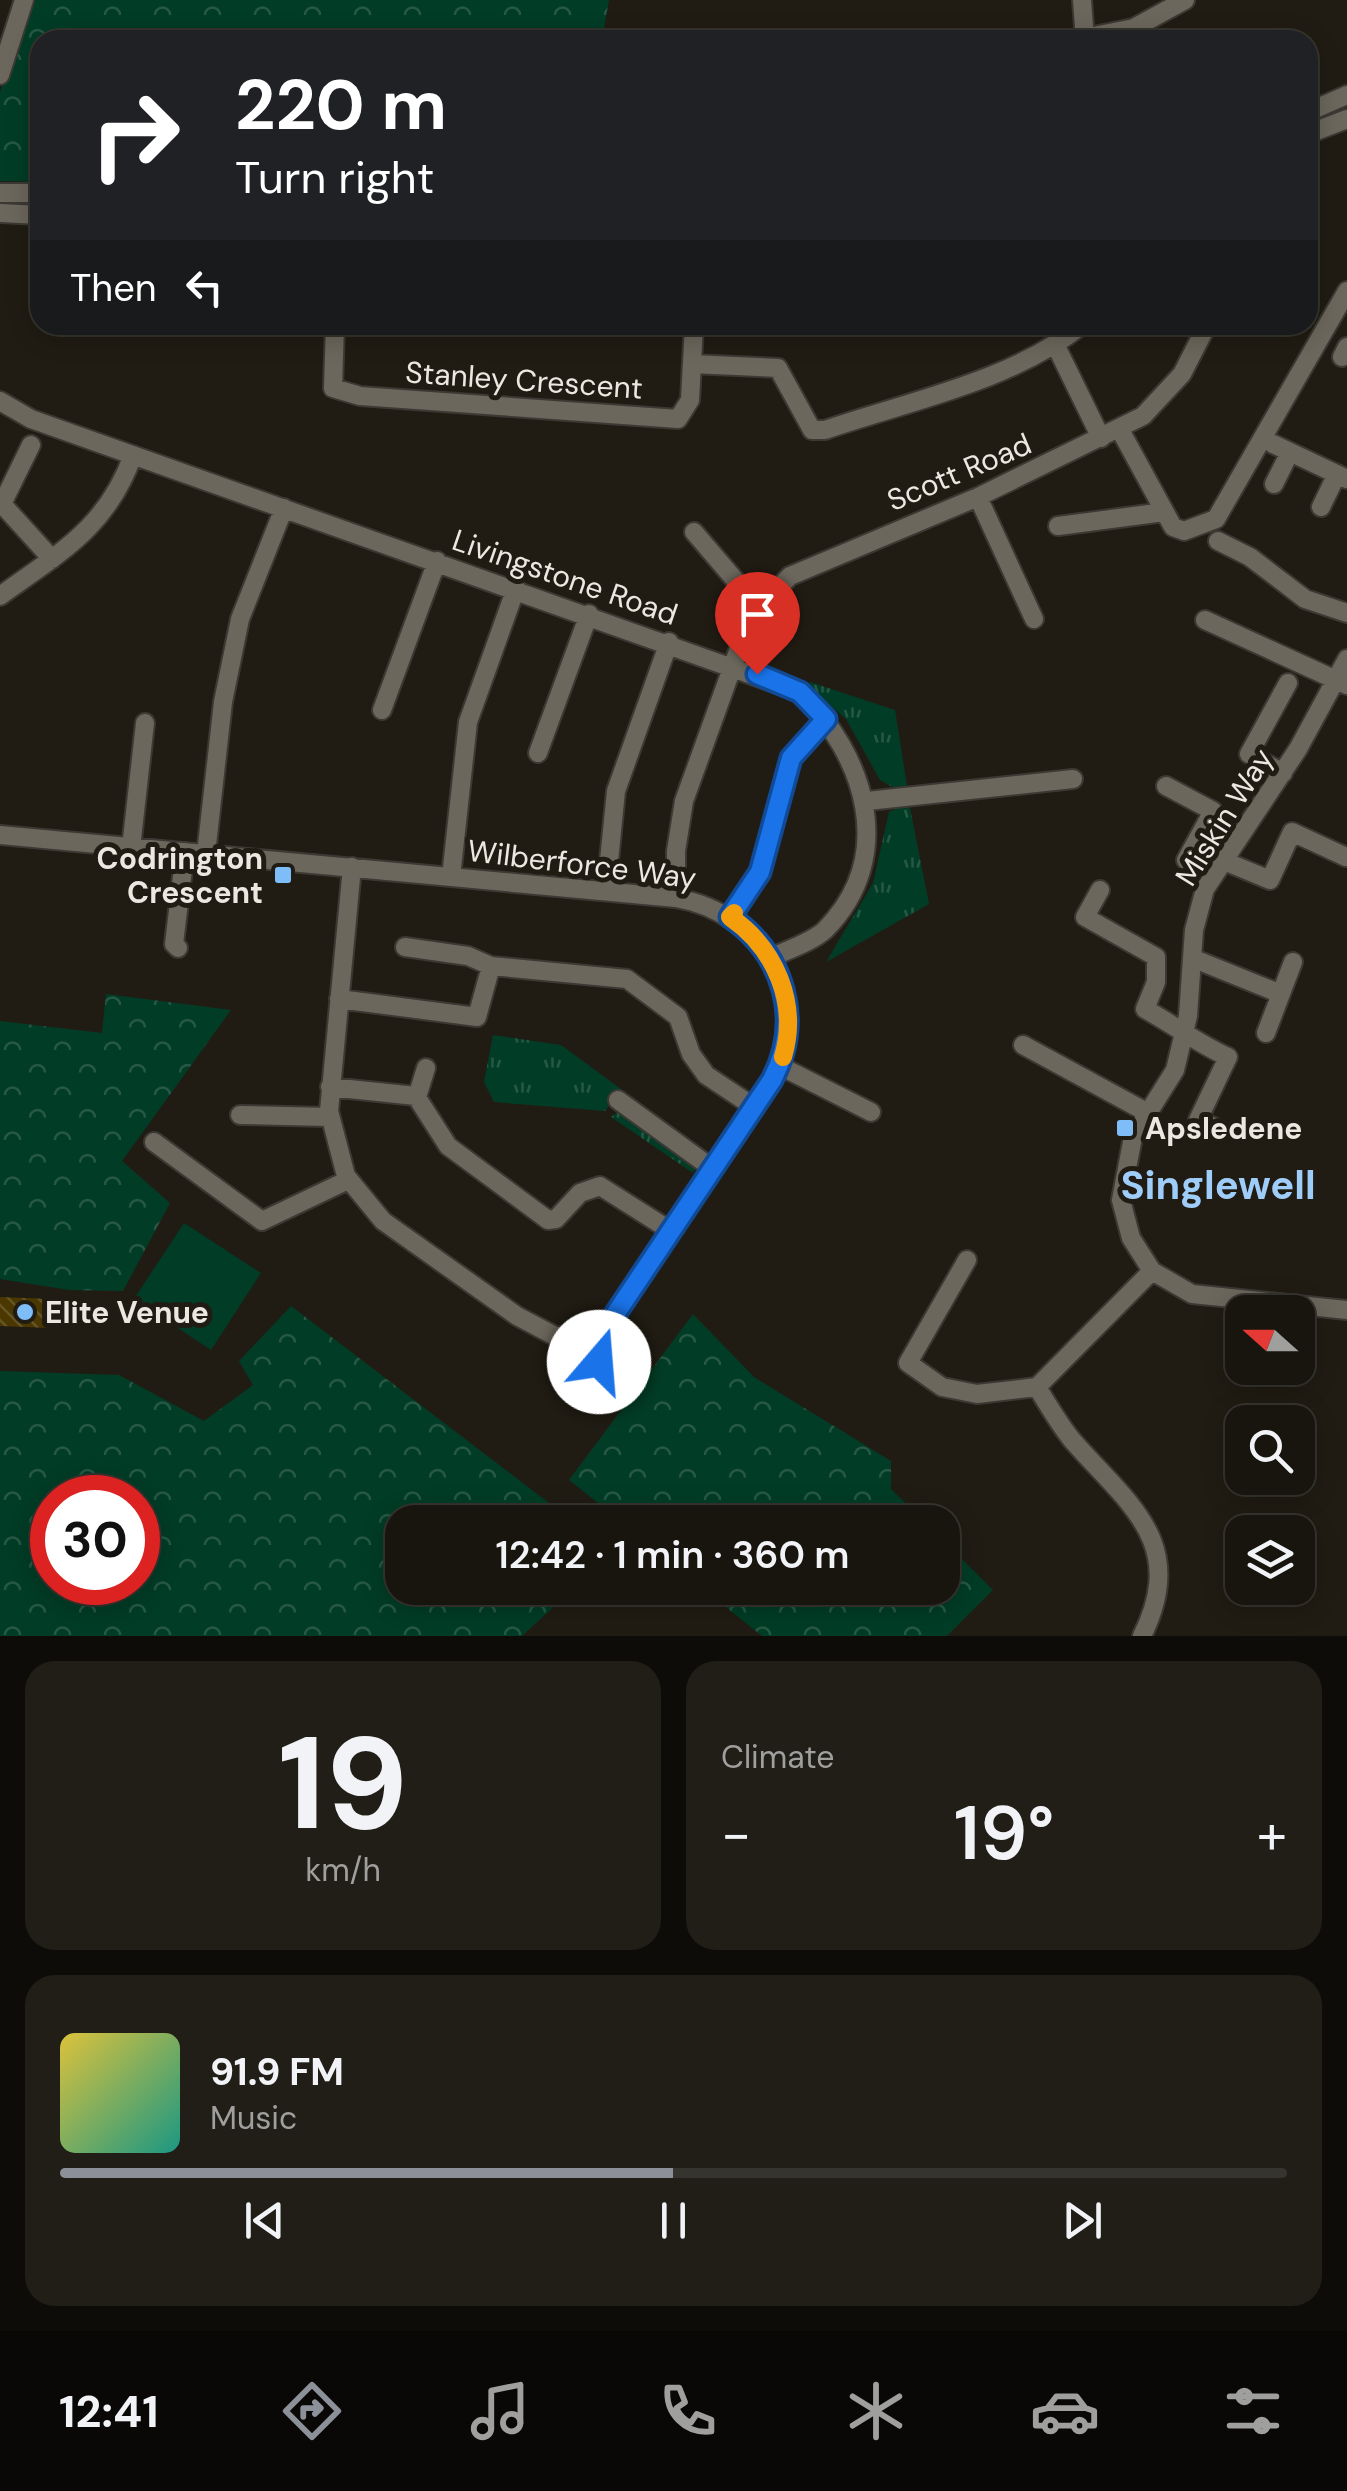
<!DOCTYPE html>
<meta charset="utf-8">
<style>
body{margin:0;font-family:"DM Sans",sans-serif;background:#211e17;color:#f1f3f6;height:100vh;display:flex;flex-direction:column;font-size:38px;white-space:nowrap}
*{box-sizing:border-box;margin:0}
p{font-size:32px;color:#9f9f9e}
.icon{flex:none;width:55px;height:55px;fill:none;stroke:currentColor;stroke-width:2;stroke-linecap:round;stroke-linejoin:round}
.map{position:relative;height:1636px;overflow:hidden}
.sheet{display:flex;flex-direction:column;gap:25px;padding:25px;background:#0d0c08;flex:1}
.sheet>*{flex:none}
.banner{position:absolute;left:30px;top:30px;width:1288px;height:305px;border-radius:30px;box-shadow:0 5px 25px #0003,0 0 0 2px #36342e;background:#202124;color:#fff;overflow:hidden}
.needle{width:65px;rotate:291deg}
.buttons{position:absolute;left:1225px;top:1295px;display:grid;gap:20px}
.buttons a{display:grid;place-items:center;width:90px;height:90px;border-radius:20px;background:#18150e;box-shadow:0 5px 25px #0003,0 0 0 2px #36342e;font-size:50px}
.speed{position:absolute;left:30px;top:1475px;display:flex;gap:20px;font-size:50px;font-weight:700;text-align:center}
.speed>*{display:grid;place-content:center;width:130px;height:130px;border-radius:50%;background:#18150e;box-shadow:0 5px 25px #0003,0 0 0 2px #36342e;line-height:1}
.speed .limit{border:15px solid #d22;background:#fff;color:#111}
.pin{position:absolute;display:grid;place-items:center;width:85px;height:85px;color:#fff;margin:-102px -42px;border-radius:50% 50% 50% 0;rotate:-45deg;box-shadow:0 0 10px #0007}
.pin .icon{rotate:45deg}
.me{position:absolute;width:110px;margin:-55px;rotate:18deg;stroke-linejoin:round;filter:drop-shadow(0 0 8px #0008)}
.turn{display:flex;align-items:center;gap:35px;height:210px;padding:0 40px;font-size:45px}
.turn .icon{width:130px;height:130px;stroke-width:2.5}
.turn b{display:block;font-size:70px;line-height:85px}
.then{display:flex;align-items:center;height:95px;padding:0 40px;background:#0003;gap:20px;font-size:38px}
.big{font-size:75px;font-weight:600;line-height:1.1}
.sheet .widget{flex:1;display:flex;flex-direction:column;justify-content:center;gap:15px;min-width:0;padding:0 35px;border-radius:30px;background:#211e17}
.sheet .dial{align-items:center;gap:0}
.dial b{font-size:130px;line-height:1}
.song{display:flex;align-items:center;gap:30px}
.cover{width:120px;height:120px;border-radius:15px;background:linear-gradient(135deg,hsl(50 70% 55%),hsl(170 70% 35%))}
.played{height:10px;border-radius:5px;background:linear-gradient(90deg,#8c9099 50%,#36342e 50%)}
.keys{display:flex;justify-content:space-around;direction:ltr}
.heat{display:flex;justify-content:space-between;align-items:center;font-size:55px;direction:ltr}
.sheet .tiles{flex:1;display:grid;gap:25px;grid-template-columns:1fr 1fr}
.widget:last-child{grid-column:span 2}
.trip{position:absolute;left:385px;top:1505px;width:575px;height:100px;border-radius:30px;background:#18150e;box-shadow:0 5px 25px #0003,0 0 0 2px #36342e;font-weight:600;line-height:100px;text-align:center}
.tabs{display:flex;height:160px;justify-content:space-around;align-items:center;background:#0a0806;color:#9f9f9e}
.tabs .icon{width:70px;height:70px}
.tabs .selected{color:#8c9099}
.tabs b{font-size:45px;color:#f1f3f6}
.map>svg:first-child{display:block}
</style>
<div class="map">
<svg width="1347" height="1636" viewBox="0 0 1347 1636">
<defs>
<pattern id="grass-tufts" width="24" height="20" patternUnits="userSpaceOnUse" patternTransform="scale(2.5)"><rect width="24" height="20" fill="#013c26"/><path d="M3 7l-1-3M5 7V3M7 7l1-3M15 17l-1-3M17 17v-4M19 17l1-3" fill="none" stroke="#265845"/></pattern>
<pattern id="forest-crowns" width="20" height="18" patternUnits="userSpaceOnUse" patternTransform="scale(2.5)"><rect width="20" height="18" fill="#013c26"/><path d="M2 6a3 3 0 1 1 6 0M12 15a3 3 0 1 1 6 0" fill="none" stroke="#265845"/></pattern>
<pattern id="building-back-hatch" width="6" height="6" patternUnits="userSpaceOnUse" patternTransform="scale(2.5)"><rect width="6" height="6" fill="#4a3800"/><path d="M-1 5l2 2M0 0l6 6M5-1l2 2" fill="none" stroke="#645525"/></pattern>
</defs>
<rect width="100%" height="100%" fill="#201c13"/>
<path fill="url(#grass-tufts)" d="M810,682L895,710L907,786L894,788L880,780L846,719L808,686Z
M909,803L929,904L826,962L873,883L889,812Z
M493,1035L561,1045L621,1089L605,1111L494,1102L484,1082Z
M619,1111L698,1164L693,1173L611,1117Z"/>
<path fill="url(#forest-crowns)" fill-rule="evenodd" d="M30,0H609L602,40H40V182L0,181V92Z
M106,994L231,1010L122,1161L170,1203L123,1291L69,1290L0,1279V1021L102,1033Z
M291,1306L574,1522H402V1588H574L522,1636H0V1371L119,1375L204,1421L253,1385L239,1361ZM52,1498H138V1582H52Z
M693,1314L754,1377L891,1461V1489L925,1522H622L569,1480Z
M943,1540L993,1590L947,1636H762L702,1588H942Z"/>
<path fill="#013c26" d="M184,1223L261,1273L211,1350L134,1299Z"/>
<path fill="url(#building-back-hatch)" d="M0,1297L50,1299V1328L0,1326Z"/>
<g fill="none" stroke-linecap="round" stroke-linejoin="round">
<g stroke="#3c3833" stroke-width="22">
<path id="minor" d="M1082,0L1085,40
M1084,38L1134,28L1185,0
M0,75L24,0
M1308,112L1347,95
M1308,134L1347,119
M0,193H40
M0,213L40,215
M335,325L333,388L360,396L678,419L690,400L694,325
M1056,346L1101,438
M1342,357L1347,347
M692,364L778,368L812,430H825C909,401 1012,381 1082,325
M0,401L31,419L800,692C865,756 898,856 825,930C812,942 787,950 770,958
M1119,428L1173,527L1184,531L1216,519L1347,291
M1273,444L1347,479
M31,445L2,504L52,559
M1274,484L1290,452
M978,497L1034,619
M1321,507L1337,474
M1058,526L1164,512
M694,532L759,608
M1218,541L1250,557L1305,599L1347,613
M0,596C59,553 107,528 133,455
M1205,620L1347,685
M1347,659L1298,749L1205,889L1194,930L1188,1016L1175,1070L1133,1137L1121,1200L1131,1238L1152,1271L1192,1294L1347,1310
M382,710L437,561
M538,753L589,614
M1283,773L1249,754L1288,683
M1166,786L1213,811L1186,860L1217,871
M867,801L1073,779
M0,835L676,898C763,913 815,1000 772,1080L604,1333L599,1362L614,1384
M131,848L145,723
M206,854L223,702L240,619L284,508
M1224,861L1270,880L1292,832L1346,857
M352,867L329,1111L346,1176L383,1221L517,1316L553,1335L599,1344
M451,877L468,722L516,588
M1100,890L1085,917L1156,957V982L1145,1009C1174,1025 1197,1043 1228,1057L1198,1120L1222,1131
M606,891L616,791L669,642
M676,898V851L684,801L745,632L759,608L790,576L978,497L1143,416L1182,374L1207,325
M730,917L760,872L791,758L826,719
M405,947L468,956L491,966
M178,948L174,944L185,852
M1192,958L1281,994
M339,999L477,1017L491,966L627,979L678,1017L691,1054L706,1075L754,1107
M1266,1033L1293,962
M1023,1045L1148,1113
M780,1066L871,1112
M330,1087L416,1096L448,1146L548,1220L556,1219L580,1193L600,1186L671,1231
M417,1097L426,1068
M618,1100L713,1169
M240,1115L329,1117
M154,1142L262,1221L348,1180
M967,1260L908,1363L942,1387L977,1394L1037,1387L1152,1271
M1037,1387C1048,1405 1059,1424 1072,1440C1127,1503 1189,1542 1142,1636"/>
</g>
<use href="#minor" stroke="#6c675c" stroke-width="18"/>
</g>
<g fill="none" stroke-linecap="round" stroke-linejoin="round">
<g stroke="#114b97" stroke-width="25">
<path id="route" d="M599,1362V1344L606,1328L772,1080C803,1021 785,955 730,917L760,872L791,758L826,719L800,692L757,674"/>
</g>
<use href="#route" stroke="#1a73e8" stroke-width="18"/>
<path stroke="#f59e0b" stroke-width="18" d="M734,913L730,917C775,948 799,1003 783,1057"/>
</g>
<g fill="#7fbdf9" stroke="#201c13" stroke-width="4">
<rect x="273" y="865" width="20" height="20" rx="5"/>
<rect x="1115" y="1118" width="20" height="20" rx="5"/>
<circle cx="25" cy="1312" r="10"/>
</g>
<g text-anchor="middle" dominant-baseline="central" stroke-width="10" stroke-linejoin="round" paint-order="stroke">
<g font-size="30" fill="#ebe8e1" stroke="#201c13">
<text transform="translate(524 380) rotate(4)">Stanley Crescent</text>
<text transform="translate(959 472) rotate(-23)">Scott Road</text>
<text transform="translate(565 577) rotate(19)">Livingstone Road</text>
<text transform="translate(1224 817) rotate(-58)">Miskin Way</text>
<text transform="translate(582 864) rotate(7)">Wilberforce Way</text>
</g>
<g font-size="30" font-weight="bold" fill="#ebe8e1" stroke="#201c13" text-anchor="start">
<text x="263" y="858" text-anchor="end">Codrington<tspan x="263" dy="34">Crescent</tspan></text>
<text x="1145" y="1128">Apsledene</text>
<text x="45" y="1312">Elite Venue</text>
</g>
<g font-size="40" font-weight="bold" fill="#9fcdfa" stroke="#201c13">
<text x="1218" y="1185">Singlewell</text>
</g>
</g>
</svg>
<div class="buttons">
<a><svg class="needle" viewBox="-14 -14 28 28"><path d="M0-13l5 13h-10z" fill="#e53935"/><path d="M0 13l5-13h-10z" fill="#9f9f9e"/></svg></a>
<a><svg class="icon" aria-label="search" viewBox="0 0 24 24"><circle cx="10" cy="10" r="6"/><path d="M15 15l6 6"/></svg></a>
<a><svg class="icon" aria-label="layers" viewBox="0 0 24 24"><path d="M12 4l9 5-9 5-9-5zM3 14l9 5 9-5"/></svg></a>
</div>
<div class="speed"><div class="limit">30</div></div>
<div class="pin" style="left:757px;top:674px;background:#d93025"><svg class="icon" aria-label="arrive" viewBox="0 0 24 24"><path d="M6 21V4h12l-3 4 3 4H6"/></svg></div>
<svg class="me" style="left:599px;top:1362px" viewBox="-20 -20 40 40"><circle r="19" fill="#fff"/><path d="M0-13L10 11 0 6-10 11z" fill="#1a73e8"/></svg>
<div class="trip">12:42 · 1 min · 360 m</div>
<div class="banner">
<div class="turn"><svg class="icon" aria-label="right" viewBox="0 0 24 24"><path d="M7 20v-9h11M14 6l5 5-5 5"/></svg><div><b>220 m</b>Turn right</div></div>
<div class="then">Then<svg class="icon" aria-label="left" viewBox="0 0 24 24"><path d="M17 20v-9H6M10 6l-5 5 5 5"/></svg></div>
</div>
</div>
<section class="sheet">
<div class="tiles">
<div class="widget dial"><b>19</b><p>km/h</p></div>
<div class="widget"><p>Climate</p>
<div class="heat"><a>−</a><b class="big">19°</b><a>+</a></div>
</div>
<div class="widget">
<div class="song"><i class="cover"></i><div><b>91.9 FM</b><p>Music</p></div></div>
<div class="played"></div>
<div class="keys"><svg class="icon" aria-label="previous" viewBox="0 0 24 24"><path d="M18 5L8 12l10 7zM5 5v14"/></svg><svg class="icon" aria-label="pause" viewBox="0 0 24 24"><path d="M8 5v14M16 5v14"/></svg><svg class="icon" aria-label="next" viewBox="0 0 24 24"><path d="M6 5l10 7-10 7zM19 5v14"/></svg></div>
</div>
</div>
</section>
<nav class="tabs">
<b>12:41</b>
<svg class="icon selected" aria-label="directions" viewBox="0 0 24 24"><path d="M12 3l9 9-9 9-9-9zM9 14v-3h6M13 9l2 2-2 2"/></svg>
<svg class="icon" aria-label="music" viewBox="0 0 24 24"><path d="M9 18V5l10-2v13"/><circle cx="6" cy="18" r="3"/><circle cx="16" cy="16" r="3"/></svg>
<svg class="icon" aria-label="phone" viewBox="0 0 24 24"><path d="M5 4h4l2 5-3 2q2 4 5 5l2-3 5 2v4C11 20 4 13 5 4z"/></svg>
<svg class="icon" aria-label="climate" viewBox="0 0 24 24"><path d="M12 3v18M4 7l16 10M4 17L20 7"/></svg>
<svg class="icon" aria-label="car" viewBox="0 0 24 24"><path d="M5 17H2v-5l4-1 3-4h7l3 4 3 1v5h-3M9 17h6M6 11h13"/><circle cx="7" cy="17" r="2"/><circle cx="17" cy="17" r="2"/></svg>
<svg class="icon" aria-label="filters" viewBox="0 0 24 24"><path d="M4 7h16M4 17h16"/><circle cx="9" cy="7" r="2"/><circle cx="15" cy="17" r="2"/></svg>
</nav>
